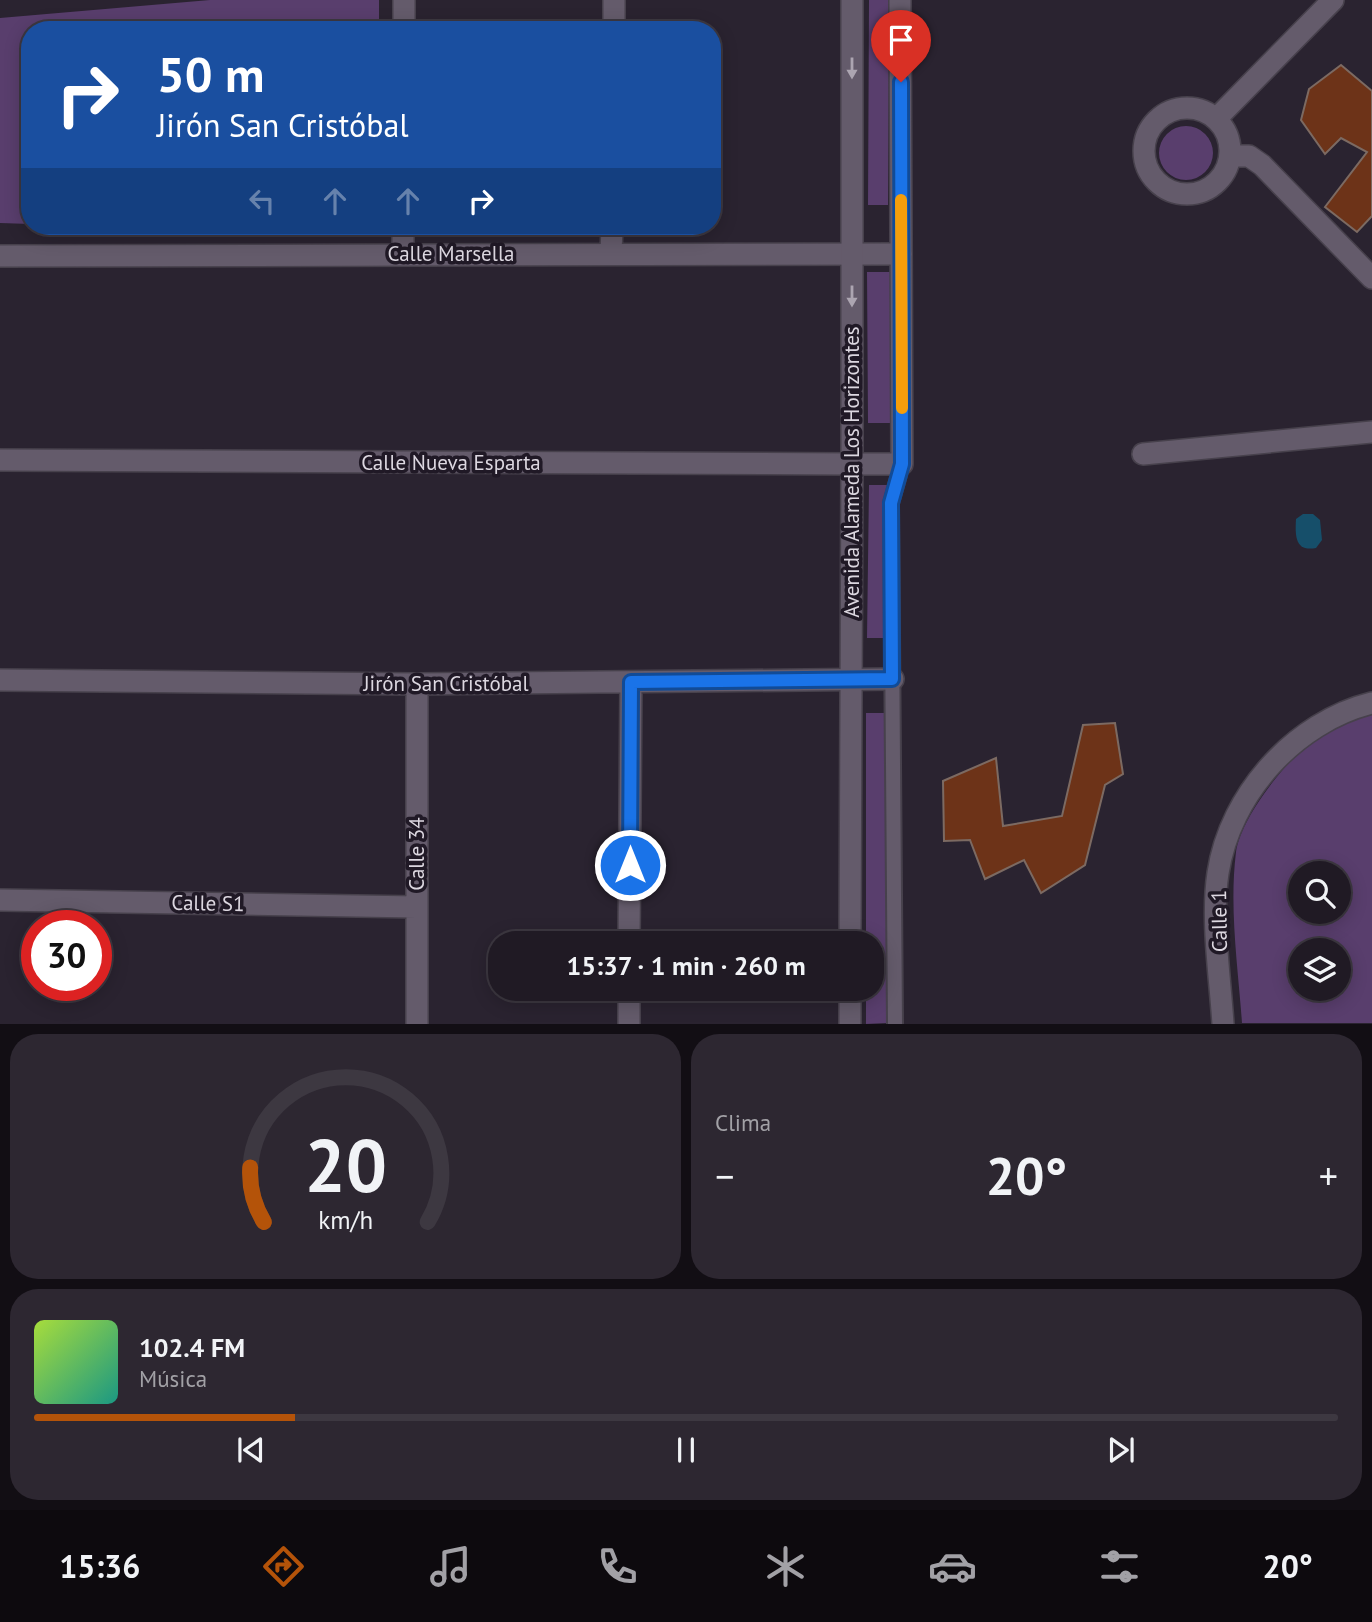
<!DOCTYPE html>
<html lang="es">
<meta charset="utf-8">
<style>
body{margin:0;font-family:"PT Sans",sans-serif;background:#2d2731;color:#f1f3f6;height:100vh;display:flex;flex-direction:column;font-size:26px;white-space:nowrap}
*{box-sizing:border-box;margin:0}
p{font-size:23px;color:#a2a1a6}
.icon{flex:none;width:38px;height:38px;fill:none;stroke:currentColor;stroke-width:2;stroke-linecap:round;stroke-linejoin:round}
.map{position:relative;height:1024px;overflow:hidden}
.details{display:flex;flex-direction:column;gap:10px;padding:10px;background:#120e14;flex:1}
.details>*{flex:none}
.hud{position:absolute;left:21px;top:21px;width:700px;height:214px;border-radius:28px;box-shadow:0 4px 18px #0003,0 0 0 2px #3d3841;background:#1a4fa0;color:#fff;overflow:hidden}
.controls{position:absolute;left:1288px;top:861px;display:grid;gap:14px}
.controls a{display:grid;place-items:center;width:63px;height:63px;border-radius:50%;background:#201a24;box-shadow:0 4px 18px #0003,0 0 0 2px #3d3841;font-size:35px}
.speed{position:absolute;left:21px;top:910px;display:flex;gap:14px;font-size:35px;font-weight:700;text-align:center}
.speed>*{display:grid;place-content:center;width:91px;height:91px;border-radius:50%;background:#201a24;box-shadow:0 4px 18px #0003,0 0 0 2px #3d3841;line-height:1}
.speed .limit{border:10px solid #d22;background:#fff;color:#111}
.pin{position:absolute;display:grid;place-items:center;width:60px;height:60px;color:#fff;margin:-72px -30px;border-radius:50% 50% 50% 0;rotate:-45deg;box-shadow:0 0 7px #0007}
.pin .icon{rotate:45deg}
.me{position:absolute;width:77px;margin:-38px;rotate:0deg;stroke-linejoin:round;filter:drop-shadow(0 0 5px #0008)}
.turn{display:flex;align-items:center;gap:24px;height:147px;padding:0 21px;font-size:32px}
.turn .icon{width:91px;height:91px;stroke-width:2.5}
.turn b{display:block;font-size:49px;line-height:60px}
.lanes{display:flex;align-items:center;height:66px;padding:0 21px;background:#0003;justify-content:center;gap:35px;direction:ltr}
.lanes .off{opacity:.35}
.big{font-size:52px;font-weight:800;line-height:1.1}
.details .widget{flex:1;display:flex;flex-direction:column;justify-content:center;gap:10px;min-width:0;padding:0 24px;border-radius:28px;background:#2d2731}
.details .dial{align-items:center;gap:0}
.dial svg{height:182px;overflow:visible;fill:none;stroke:#3d3841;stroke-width:7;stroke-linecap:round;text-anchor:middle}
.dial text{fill:#f1f3f6;stroke:none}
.song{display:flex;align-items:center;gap:21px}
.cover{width:84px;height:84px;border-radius:10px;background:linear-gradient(135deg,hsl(80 70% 55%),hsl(170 70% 35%))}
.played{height:7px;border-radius:4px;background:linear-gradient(90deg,#b45309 20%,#3d3841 20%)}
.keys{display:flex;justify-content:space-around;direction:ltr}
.heat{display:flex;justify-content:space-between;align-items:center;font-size:38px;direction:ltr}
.details .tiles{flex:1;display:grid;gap:10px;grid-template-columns:1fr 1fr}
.widget:last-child{grid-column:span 2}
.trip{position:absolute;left:488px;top:931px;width:396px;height:70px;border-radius:28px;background:#201a24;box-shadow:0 4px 18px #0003,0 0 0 2px #3d3841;font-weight:800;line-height:70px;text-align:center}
.menu{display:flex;height:112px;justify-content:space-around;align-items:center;background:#0d0a0e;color:#a2a1a6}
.menu .icon{width:49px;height:49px}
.menu .selected{color:#b45309}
.menu b{font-size:32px;color:#f1f3f6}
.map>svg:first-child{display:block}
</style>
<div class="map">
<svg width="1372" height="1024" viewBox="0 0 1372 1024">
<rect width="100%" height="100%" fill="#2a2330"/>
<path fill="#593e6d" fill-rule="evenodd" d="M210,0H379V30H30V224L0,223V18Z
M869,0H889L888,205H868Z
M1159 153a27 27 0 1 1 54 0a27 27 0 1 1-54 0Z
M867,272H890L891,423H868Z
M869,485H889L888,638H867Z
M1372,712V1023H1242C1238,967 1229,908 1236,852C1241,816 1289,757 1318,735C1332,724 1355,719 1372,712ZM1300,873H1339V912H1300ZM1300,950H1339V989H1300Z
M866,713H886V1023L866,1024V989H872V943H866Z"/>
<path fill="#164f6a" d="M1303,514H1313L1320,520L1322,540L1316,548C1295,552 1295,536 1296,519Z"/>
<path fill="#6d3318" stroke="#7c6a62" stroke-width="2" d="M1341,65L1372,91V216L1357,232L1325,207L1367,152L1341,138L1325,154L1301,120L1309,89Z
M1115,723L1123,774L1105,785L1085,865L1041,893L1024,860L985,879L970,840L944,841L943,781L996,758L1003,826L1062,816L1083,725Z"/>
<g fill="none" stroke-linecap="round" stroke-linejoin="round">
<g stroke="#47414c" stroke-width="18">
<path id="service" d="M895,1024L891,503L902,464"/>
</g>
<g stroke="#47414c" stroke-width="24">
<path id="minor" d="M404,30V0
M614,30V0
M1144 151a43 43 0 1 1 86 0a43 43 0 1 1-86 0Z
M1216,119L1333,0
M1230,156H1249L1262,165L1372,278
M403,253V226
M611,253L612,226
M0,256L901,254
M1143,454L1372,432
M0,460L852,464
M0,680L417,684L893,679
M0,900L416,907
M629,943L631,682
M417,1024V684
M629,1024V989
M1223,1024C1220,977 1211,919 1218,873C1230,794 1295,722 1372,703"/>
</g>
<g stroke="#47414c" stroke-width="24">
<path id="tertiary" d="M850,943L852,464
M850,1024V989"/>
</g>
<g stroke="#47414c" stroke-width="24">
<path id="secondary" d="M852,0V464H902L900,0"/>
</g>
<use href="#service" stroke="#645b6b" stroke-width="14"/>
<use href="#minor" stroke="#645b6b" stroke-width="21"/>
<use href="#tertiary" stroke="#645b6b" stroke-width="21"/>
<use href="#secondary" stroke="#645b6b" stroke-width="21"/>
</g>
<defs><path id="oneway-solid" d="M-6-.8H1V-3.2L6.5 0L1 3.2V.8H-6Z" transform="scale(1.75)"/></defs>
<g fill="#aca5b1">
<use href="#oneway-solid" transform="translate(852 68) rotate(90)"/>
<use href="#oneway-solid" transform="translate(852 296) rotate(90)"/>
</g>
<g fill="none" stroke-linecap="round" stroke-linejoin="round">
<g stroke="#114b97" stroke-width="18">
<path id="route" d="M630,865L631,682L892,679L891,503L902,464L901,82"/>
</g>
<use href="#route" stroke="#1a73e8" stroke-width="12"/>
<path stroke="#f59e0b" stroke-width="12" d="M901,200L902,408"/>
</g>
<g text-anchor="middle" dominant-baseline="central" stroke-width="7" stroke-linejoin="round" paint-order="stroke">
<g font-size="21" fill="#dcd7e0" stroke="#201926">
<text x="451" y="253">Calle Marsella</text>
<text x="451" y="462">Calle Nueva Esparta</text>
<text transform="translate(851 472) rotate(-90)">Avenida Alameda Los Horizontes</text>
<text x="446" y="683">Jirón San Cristóbal</text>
<text transform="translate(416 854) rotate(-90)">Calle 34</text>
<text transform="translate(208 903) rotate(1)">Calle S1</text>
<text transform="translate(1219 921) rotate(-91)">Calle 1</text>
</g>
</g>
</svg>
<div class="controls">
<a><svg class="icon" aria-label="search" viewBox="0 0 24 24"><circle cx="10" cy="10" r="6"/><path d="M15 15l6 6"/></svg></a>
<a><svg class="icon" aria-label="layers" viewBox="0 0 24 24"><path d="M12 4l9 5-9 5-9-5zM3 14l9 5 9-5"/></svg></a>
</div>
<div class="speed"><div class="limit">30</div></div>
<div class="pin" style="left:901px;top:82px;background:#d93025"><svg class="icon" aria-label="arrive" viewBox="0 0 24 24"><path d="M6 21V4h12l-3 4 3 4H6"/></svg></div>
<svg class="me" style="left:630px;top:865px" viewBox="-20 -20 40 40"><circle r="17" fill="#1a73e8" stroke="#fff" stroke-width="3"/><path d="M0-11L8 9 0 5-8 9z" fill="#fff"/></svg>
<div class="trip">15:37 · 1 min · 260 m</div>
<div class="hud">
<div class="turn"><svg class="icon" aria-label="right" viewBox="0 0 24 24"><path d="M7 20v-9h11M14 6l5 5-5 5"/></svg><div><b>50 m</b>Jirón San Cristóbal</div></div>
<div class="lanes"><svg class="icon off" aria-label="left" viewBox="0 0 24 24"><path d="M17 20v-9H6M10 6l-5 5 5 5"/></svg><svg class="icon off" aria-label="ahead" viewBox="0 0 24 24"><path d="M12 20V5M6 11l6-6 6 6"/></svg><svg class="icon off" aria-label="ahead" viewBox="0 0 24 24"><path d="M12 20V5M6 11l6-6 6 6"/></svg><svg class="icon" aria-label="right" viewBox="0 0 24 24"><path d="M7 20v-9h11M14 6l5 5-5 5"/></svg></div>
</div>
</div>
<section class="details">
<div class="tiles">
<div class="widget dial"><svg viewBox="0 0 100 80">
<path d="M14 69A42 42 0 1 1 86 69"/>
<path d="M14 69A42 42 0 0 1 8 45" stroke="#b45309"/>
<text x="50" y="56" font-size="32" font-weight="700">20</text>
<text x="50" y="72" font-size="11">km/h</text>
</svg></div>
<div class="widget"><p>Clima</p>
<div class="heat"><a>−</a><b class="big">20°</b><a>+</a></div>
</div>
<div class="widget">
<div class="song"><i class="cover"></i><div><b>102.4 FM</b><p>Música</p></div></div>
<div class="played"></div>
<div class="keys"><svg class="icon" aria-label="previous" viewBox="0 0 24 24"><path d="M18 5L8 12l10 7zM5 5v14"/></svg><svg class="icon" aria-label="pause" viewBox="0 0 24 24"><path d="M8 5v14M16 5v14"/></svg><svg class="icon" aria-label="next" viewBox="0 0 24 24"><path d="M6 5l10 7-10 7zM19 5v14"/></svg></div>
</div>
</div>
</section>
<nav class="menu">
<b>15:36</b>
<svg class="icon selected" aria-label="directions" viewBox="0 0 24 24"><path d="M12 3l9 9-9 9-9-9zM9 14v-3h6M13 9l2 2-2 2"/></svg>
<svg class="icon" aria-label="music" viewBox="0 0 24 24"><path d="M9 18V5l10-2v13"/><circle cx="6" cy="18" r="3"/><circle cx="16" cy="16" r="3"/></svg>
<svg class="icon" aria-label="phone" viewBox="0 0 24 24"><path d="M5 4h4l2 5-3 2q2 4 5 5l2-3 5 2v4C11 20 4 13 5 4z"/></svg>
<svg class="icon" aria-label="climate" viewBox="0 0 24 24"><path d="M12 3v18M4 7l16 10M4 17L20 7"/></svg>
<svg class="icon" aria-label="car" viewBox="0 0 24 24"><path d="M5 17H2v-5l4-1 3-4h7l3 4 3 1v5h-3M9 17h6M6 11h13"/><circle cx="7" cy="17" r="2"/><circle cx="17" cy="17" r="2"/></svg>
<svg class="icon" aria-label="filters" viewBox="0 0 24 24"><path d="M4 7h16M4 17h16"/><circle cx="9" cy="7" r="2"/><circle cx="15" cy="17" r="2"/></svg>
<b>20°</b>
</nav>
